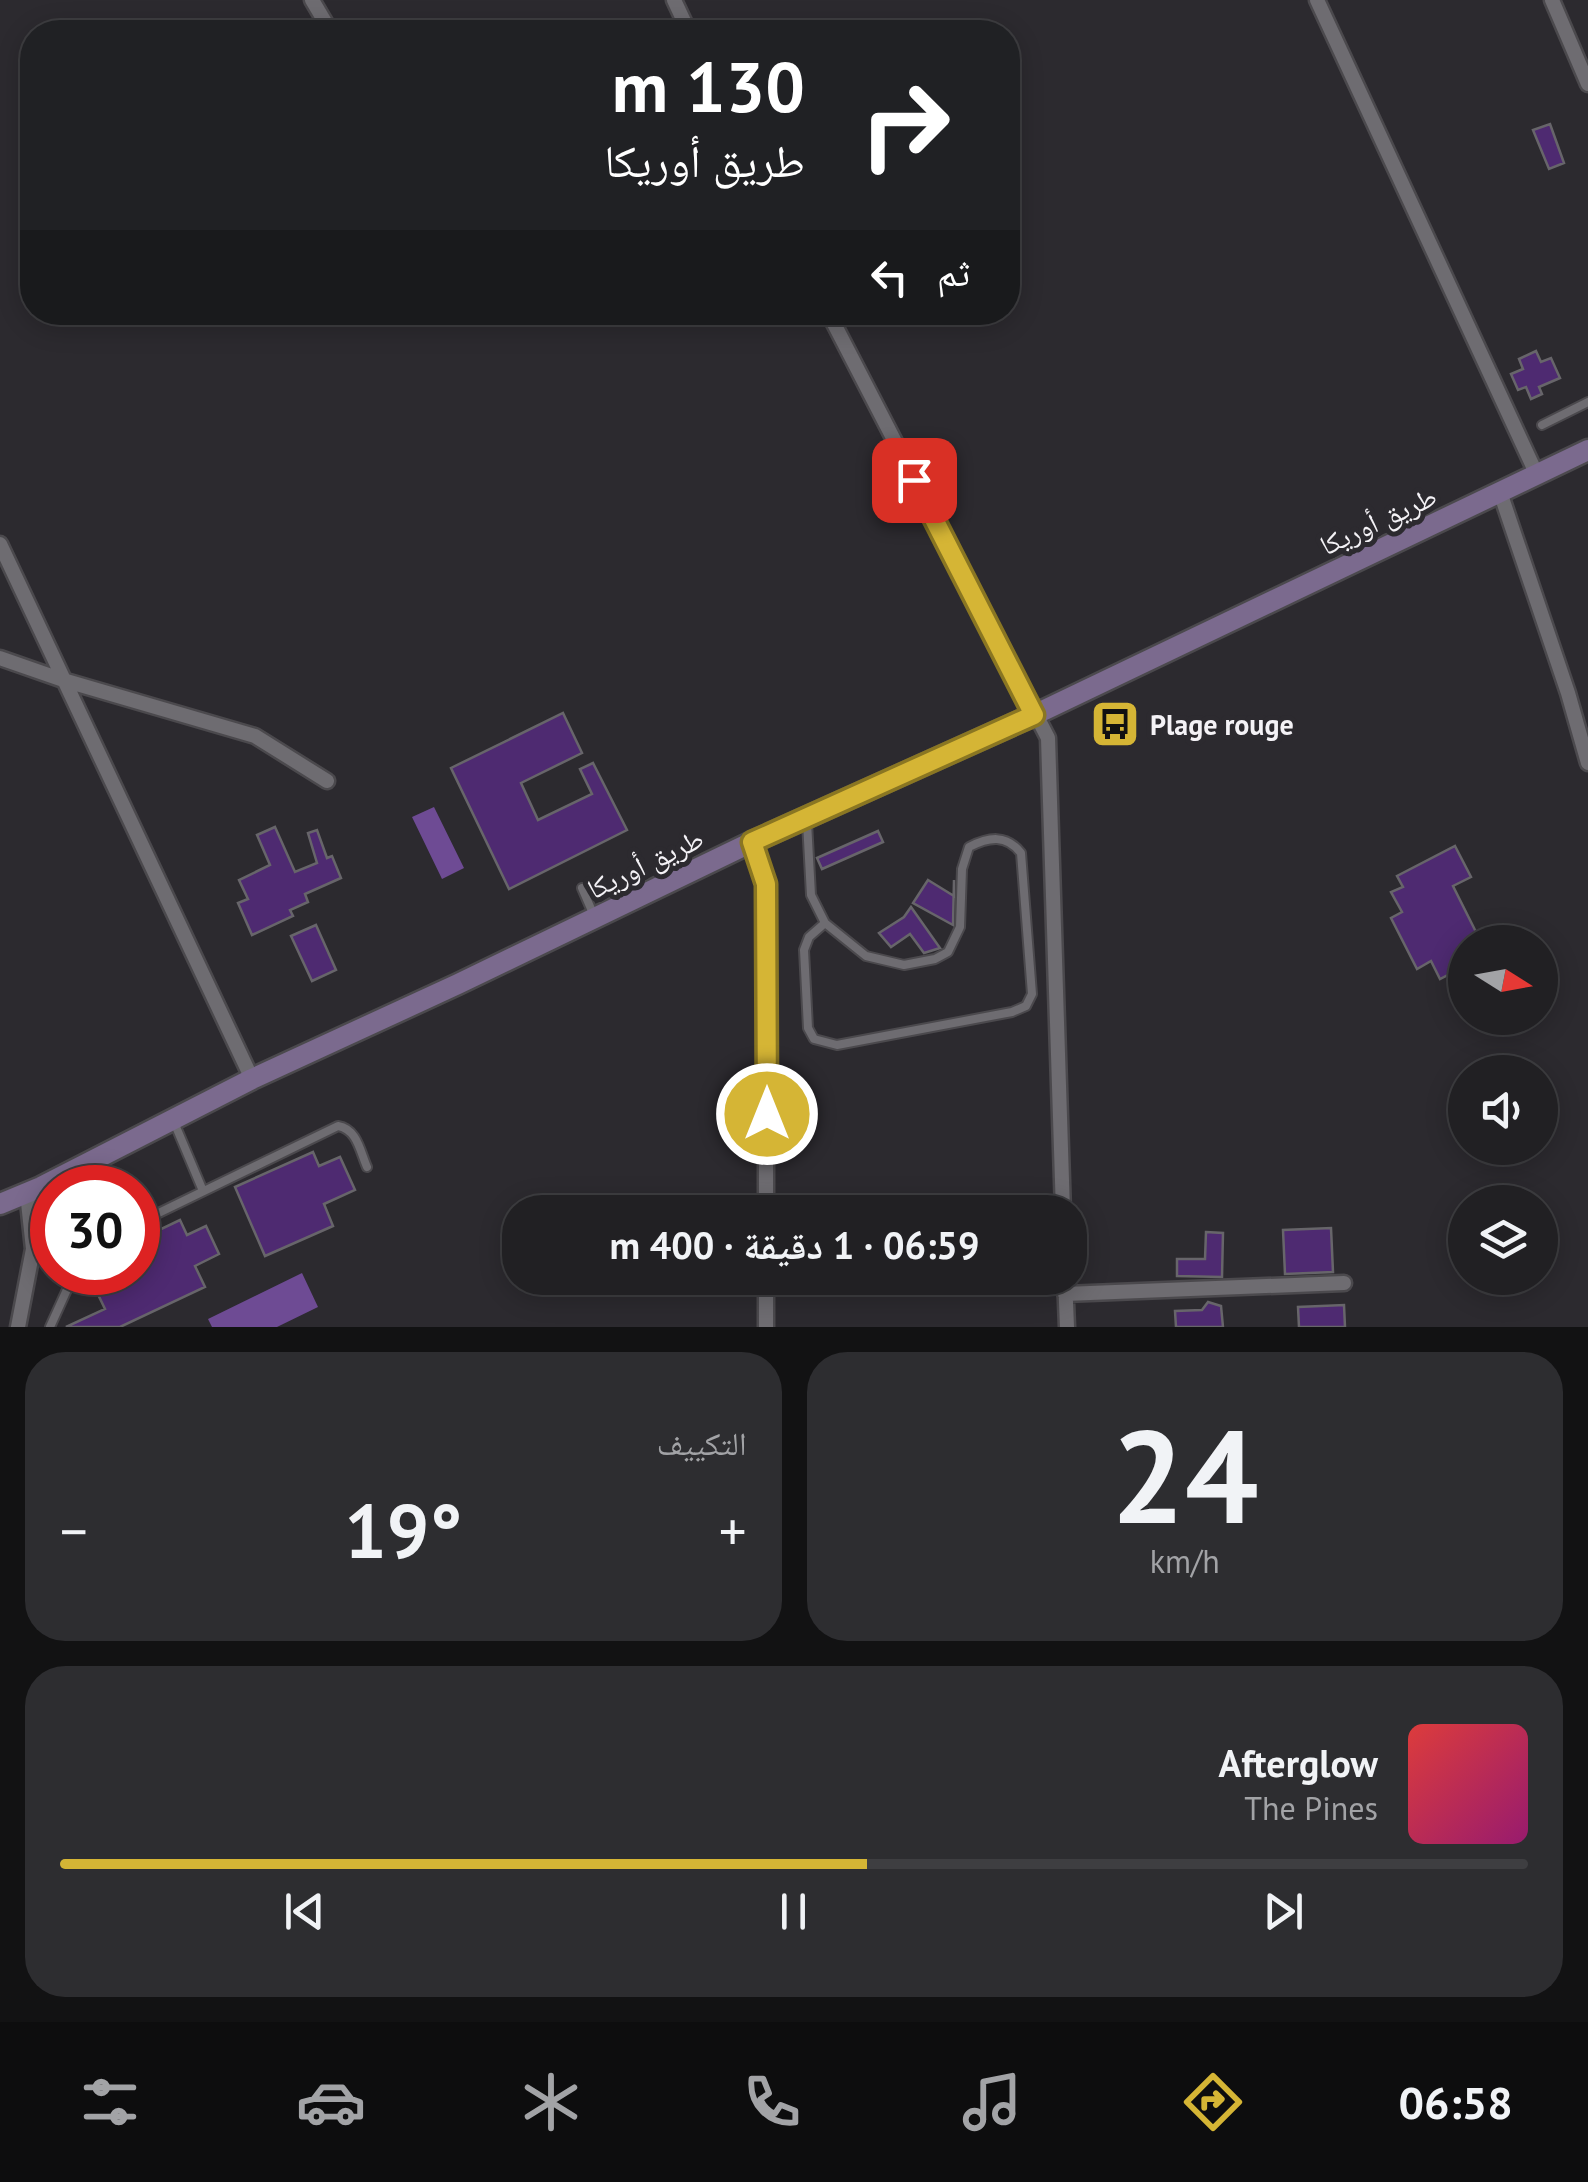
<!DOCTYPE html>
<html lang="ar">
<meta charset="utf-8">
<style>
body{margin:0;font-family:"PT Sans","Noto Naskh Arabic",sans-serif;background:#2d2d30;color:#f1f3f6;direction:rtl;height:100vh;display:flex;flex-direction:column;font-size:38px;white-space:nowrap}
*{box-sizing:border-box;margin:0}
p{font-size:32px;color:#a2a3a6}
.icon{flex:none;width:55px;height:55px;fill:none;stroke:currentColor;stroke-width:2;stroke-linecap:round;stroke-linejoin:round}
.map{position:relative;height:1327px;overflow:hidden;direction:ltr}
.side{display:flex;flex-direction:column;gap:25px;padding:25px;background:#121213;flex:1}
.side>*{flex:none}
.hud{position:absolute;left:20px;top:20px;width:1000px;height:305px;border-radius:40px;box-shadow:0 5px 25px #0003,0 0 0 2px #3e3e41;direction:rtl;background:#202124;color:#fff;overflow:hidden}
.needle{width:65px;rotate:101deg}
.buttons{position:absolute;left:1448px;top:925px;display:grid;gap:20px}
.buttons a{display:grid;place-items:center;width:110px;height:110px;border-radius:50%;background:#212023;box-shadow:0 5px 25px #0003,0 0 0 2px #3e3e41;font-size:50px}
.speed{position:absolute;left:30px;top:1165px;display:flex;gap:20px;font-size:50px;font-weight:700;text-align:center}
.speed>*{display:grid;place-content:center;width:130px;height:130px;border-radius:50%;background:#212023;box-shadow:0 5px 25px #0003,0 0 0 2px #3e3e41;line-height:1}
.speed .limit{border:15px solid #d22;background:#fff;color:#111}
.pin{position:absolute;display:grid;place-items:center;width:85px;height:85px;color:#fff;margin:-42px;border-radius:20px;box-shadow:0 5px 15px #0006}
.me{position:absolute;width:110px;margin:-55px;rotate:0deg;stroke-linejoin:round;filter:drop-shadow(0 0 8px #0008)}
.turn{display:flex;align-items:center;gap:35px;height:210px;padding:0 50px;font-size:45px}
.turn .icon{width:130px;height:130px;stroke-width:2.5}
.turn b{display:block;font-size:70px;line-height:85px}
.then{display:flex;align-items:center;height:95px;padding:0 50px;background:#0003;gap:20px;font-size:38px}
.big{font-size:75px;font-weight:700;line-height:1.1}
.side .widget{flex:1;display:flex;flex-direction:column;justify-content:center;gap:15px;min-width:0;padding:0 35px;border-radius:40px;background:#2d2d30}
.side .dial{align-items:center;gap:0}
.dial b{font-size:130px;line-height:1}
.song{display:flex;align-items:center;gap:30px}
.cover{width:120px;height:120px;border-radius:15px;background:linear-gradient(135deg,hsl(0 70% 55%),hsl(320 70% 35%))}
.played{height:10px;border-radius:5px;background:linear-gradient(90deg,#d5b535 55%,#3e3e41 55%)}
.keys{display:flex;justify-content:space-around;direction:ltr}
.heat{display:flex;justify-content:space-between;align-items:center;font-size:55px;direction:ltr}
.side .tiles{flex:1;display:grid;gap:25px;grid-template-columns:1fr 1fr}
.widget:last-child{grid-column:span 2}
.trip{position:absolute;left:502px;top:1195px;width:585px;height:100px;border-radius:40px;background:#212023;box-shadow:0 5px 25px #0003,0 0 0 2px #3e3e41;font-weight:700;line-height:100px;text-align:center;direction:rtl}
.dock{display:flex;height:160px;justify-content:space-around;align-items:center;background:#0d0d0e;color:#a2a3a6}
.dock .icon{width:70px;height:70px}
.dock .selected{color:#d5b535}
.dock b{font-size:45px;color:#f1f3f6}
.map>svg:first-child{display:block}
</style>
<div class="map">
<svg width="1588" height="1327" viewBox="0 0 1588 1327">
<rect width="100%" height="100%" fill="#2c2a2f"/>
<path fill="#6e4b94" d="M434,807L464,868L442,879L412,817Z
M302,1273L318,1307L277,1327H212L208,1319Z"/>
<path fill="#4e2a71" stroke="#67656a" stroke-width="2.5" d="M1550,124L1564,163L1549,169L1533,130Z
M1536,351L1541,362L1551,358L1560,378L1539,387L1542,394L1531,399L1526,387L1518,390L1511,374L1523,369L1519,359Z
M563,713L582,753L521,783L538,820L592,794L580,769L593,763L627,830L509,889L451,768Z
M275,827L295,872L317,863L308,833L317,830L327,858L332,856L341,878L305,894L308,902L290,910L293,916L252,935L238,903L248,899L239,880L270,865L257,835Z
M878,831L883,842L822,869L817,858Z
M1455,846L1471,877L1453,886L1481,942H1465V966L1440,979L1431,961L1417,969L1391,918L1402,912L1391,892L1403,887L1397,876Z
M928,880L954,896V880L953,925L913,903Z
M911,907L940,948L924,953L910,934L891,947L879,933L904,917Z
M316,925L336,970L312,981L291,936Z
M313,1152L319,1166L340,1157L355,1190L324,1204L333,1226L265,1256L235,1187Z
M180,1220L187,1235L206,1226L219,1254L195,1266L205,1287L120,1327H66L105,1309L90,1278L101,1272H138V1240Z
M1331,1228L1333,1272L1285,1274L1283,1230Z
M1206,1232L1223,1233L1222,1277L1177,1276V1259H1205Z
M1208,1302L1221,1306L1223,1327H1176L1175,1311L1202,1310Z
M1344,1305L1345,1327H1299L1298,1307Z"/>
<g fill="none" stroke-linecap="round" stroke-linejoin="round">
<g stroke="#4b494d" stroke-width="12">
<path id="lane" d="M1542,425L1588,402
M807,822L811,895L825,923L866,956L904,965L935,959L948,952L960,927L962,869L969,847C989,837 1006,834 1021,853L1032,994L1026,1006L1012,1012L837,1045L814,1039L808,1028L804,950L809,937L825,923
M582,888L595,918
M174,1122L203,1191
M41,1187L52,1217
M138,1223L338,1126C357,1129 360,1151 367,1167
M50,1327L75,1272"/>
</g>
<g stroke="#4b494d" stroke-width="19">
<path id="street" d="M312,0L331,32
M674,0L689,32
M1317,0L1536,473
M1552,0L1588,84
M828,312L1048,738L1063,1212
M1500,492L1568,693L1588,763
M0,544L252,1079
M0,658L63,680L255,736L327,781
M752,842L766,884V1212
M1065,1278L1067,1327
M1065,1294L1344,1283
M18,1327L33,1249L27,1193
M766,1327V1278"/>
</g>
<g stroke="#4b494d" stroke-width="25">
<path id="secondary" d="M0,1204L41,1187L252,1079L458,984L752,842L1034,715L1588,450"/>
</g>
<use href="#lane" stroke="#6e6c71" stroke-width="8"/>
<use href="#street" stroke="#6e6c71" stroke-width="14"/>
<use href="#secondary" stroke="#7b6a8e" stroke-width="20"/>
</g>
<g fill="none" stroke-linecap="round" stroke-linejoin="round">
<g stroke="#8a7622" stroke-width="25">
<path id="route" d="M767,1114L766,884L752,842L1034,715L914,480"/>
</g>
<use href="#route" stroke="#d5b535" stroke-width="18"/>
</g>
<defs>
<g id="bus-square" transform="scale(2.5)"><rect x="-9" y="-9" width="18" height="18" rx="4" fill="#d5b535" stroke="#2c2a2f"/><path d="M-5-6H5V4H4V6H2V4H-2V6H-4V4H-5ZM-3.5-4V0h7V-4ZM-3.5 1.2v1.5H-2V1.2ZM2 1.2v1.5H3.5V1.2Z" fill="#111"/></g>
</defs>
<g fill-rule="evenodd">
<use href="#bus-square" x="1115" y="724"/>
</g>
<g text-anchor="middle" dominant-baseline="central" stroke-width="10" stroke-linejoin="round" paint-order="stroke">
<g font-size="28" fill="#f4f2f6" stroke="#2c2a2f">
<text transform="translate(1378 520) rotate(-25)">طريق أوريكا</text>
<text transform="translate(645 863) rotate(-26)">طريق أوريكا</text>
</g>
<g font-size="28" font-weight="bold" fill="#f4f2f6" stroke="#2c2a2f" text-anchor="start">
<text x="1150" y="724">Plage rouge</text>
</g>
</g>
</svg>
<div class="buttons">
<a><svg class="needle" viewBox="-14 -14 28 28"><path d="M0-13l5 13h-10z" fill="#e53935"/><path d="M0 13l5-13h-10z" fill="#a2a3a6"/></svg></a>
<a><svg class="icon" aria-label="sound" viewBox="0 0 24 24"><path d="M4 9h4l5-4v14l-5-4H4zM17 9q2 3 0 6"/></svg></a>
<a><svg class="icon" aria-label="layers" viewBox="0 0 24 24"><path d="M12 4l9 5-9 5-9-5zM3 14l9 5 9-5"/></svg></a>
</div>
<div class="speed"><div class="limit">30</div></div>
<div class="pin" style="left:914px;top:480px;background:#d93025"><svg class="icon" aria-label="arrive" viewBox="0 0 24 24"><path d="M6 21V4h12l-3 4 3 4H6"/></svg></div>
<svg class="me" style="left:767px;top:1114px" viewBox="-20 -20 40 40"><circle r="17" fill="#d5b535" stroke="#fff" stroke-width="3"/><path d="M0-11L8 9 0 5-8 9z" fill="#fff"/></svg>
<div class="trip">06:59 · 1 دقيقة · 400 m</div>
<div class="hud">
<div class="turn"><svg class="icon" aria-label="right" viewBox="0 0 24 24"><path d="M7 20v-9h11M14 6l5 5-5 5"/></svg><div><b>130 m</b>طريق أوريكا</div></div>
<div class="then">ثم<svg class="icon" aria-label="left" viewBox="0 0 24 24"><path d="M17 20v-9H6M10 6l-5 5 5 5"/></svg></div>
</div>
</div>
<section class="side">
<div class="tiles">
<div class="widget dial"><b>24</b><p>km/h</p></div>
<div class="widget"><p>التكييف</p>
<div class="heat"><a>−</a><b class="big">19°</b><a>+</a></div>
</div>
<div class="widget">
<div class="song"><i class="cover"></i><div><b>Afterglow</b><p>The Pines</p></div></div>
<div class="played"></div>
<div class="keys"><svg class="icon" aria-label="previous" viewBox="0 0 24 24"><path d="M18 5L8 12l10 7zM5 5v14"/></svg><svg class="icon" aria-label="pause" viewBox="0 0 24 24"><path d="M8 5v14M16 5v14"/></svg><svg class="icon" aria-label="next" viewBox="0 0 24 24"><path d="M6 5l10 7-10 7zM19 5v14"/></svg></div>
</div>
</div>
</section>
<nav class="dock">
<b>06:58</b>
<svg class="icon selected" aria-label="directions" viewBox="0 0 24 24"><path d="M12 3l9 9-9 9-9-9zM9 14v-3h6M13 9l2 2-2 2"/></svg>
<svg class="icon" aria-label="music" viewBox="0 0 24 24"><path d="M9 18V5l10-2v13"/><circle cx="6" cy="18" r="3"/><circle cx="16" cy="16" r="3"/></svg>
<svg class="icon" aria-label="phone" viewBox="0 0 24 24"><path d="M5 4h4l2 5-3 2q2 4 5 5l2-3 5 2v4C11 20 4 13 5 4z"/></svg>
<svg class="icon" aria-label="climate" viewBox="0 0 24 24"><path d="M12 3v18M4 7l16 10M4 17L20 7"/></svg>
<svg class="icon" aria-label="car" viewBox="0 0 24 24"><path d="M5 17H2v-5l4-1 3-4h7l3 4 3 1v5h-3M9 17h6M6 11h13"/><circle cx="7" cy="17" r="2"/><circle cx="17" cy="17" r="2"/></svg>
<svg class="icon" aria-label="filters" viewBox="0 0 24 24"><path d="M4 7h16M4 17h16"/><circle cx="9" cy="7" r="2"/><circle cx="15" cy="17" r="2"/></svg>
</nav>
